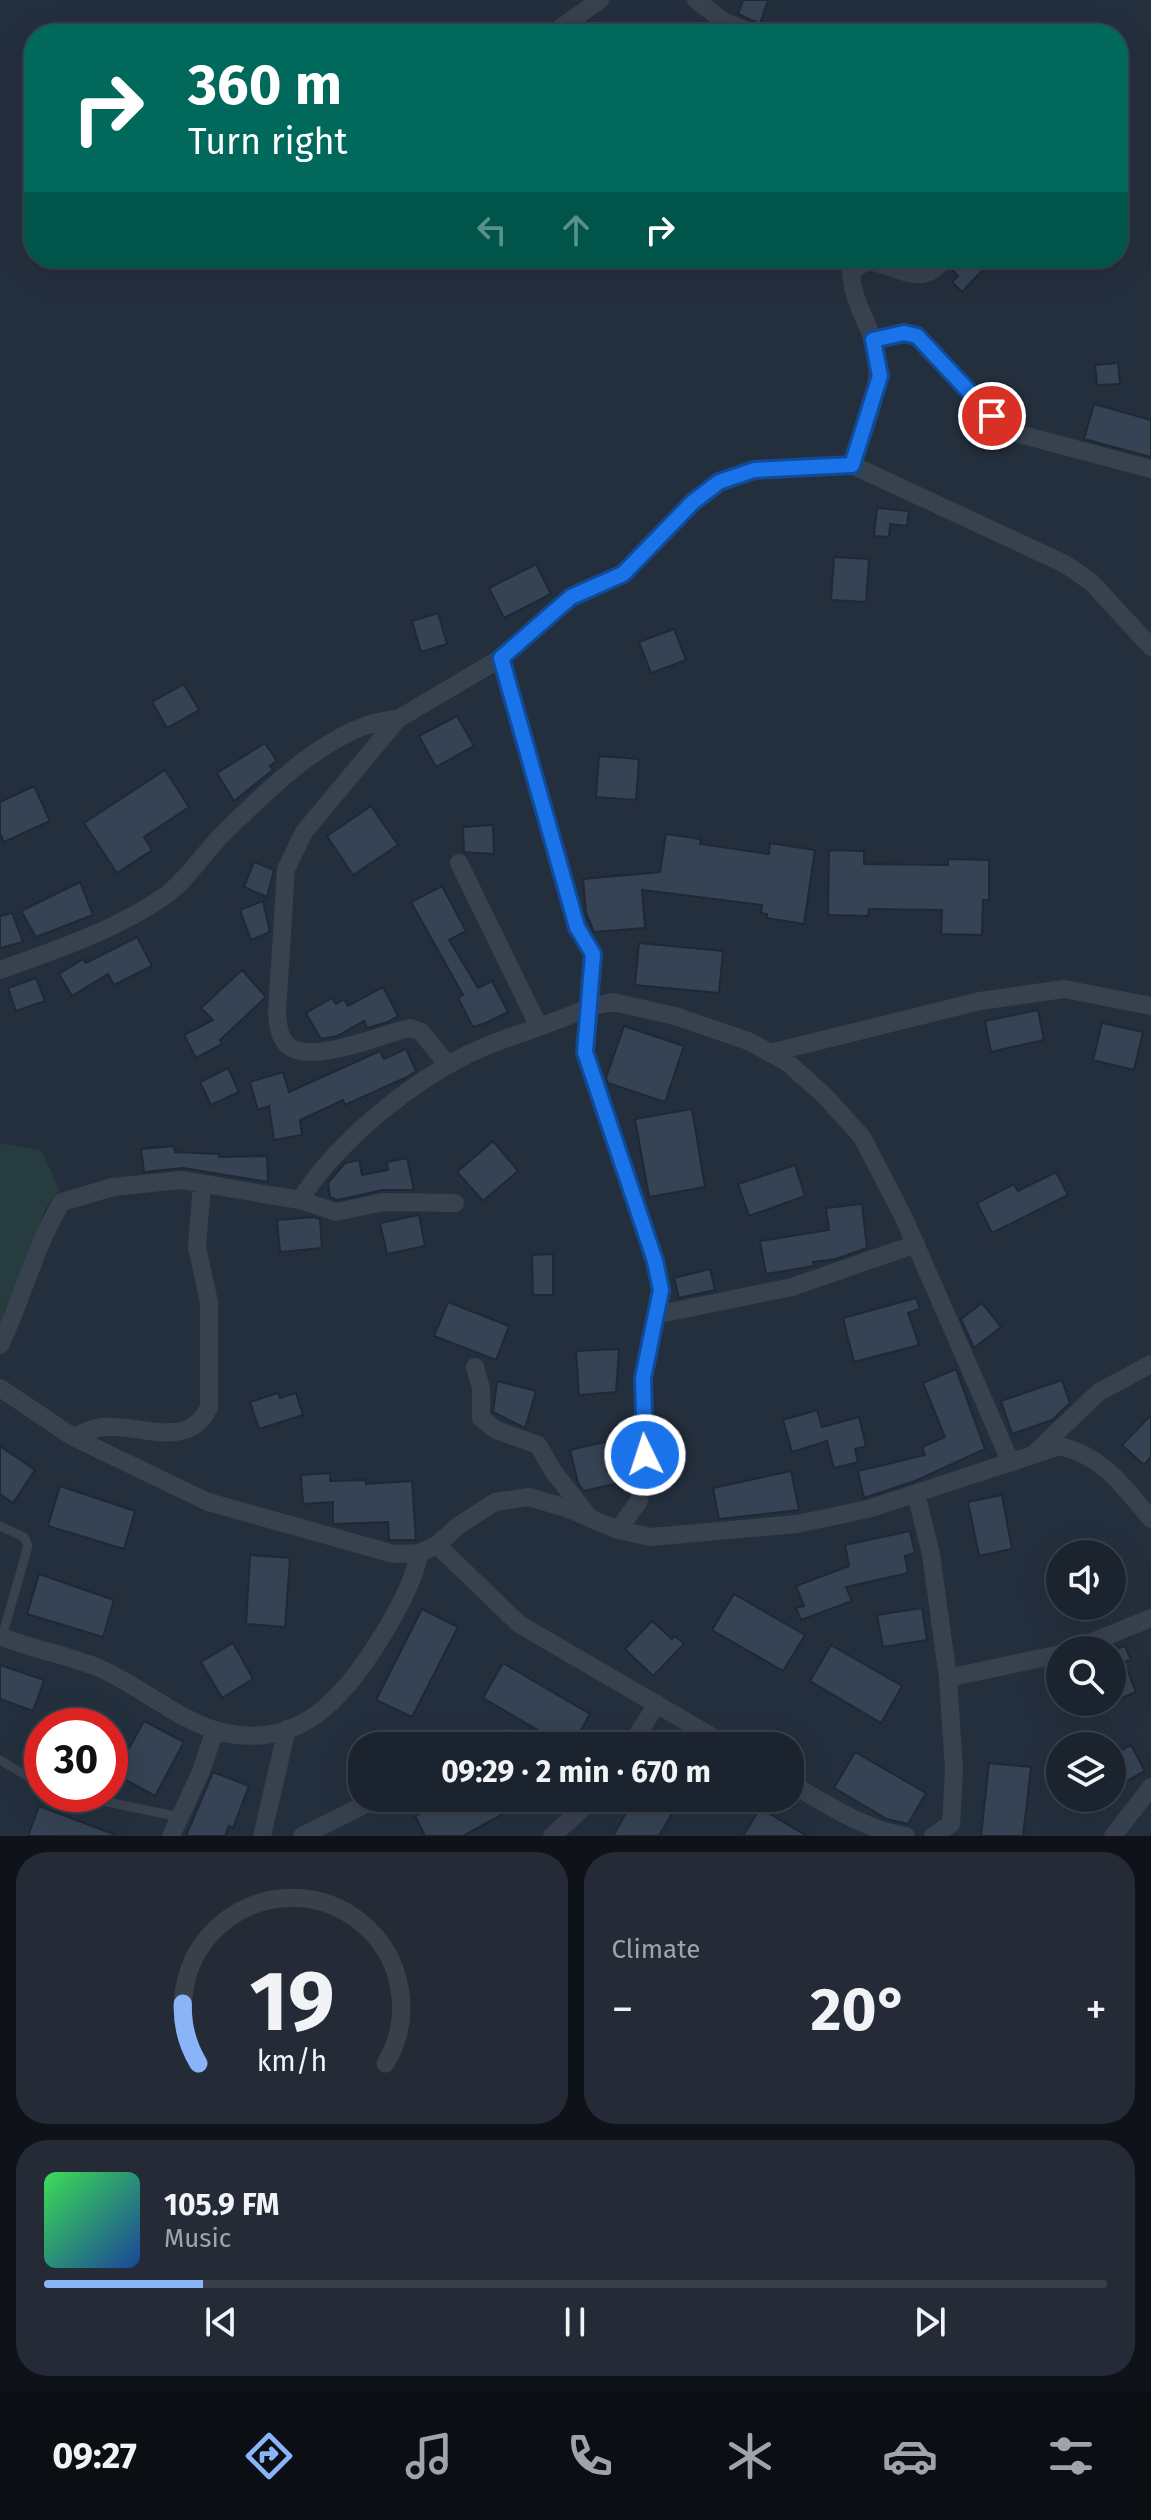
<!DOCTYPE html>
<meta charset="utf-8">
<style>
body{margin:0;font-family:"Fira Sans",sans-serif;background:#242b36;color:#f1f3f6;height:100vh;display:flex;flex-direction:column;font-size:30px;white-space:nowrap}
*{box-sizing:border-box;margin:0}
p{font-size:26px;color:#a0a4aa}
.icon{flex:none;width:44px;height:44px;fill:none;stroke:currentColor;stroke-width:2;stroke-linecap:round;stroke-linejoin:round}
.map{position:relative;height:1836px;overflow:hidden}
.panel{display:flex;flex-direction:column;gap:16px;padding:16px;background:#0f1319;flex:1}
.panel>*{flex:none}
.top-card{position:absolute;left:24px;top:24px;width:1104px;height:244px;border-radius:32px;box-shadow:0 8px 32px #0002,0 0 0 2px #39404a;background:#00695c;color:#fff;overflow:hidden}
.fabs{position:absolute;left:1046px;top:1540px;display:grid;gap:16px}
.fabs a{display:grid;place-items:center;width:80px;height:80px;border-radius:50%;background:#1b232e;box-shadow:0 8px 32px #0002,0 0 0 2px #39404a;font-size:40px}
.speed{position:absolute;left:24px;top:1708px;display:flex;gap:16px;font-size:40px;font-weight:700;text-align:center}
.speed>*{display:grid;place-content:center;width:104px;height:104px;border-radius:50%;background:#1b232e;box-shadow:0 8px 32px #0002,0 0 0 2px #39404a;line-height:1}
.speed .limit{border:12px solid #d22;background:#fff;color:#111}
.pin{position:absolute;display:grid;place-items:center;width:68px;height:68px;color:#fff;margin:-34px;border:4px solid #fff;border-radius:50%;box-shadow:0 2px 8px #0007}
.me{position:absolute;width:88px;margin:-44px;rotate:356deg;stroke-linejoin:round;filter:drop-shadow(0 0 6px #0008)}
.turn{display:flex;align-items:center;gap:28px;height:168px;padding:0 32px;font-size:36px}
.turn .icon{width:104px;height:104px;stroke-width:2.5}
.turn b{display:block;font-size:56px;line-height:68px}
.lanes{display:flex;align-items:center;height:76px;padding:0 32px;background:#0003;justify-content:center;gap:40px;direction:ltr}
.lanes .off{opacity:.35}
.big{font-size:60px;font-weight:700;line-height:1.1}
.panel .tile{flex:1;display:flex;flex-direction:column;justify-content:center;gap:12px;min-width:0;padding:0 28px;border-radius:32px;background:#242b36}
.panel .dial{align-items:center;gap:0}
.dial svg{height:208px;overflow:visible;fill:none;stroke:#39404a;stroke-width:7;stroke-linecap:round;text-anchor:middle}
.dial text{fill:#f1f3f6;stroke:none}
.song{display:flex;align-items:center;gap:24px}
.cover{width:96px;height:96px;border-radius:12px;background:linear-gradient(135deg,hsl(130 70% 55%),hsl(220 70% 35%))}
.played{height:8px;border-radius:4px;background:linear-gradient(90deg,#8ab4f8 15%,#39404a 15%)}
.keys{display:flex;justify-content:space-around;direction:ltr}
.heat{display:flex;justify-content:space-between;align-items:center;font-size:44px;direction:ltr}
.panel .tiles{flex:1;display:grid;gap:16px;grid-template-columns:1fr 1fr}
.tile:last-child{grid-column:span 2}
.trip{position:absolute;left:348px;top:1732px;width:456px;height:80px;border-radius:32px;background:#1b232e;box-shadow:0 8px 32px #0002,0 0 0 2px #39404a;font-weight:700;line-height:80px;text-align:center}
.dock{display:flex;height:128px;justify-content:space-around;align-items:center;background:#0b0e12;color:#a0a4aa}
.dock .icon{width:56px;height:56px}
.dock .on{color:#8ab4f8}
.dock b{font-size:36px;color:#f1f3f6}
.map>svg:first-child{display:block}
</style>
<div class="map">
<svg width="1151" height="1836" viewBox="0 0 1151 1836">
<rect width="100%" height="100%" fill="#242f3e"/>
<path fill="#263c3f" d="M0,1143L42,1151L59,1190L46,1208L0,1322Z"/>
<path fill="#364354" stroke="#1f2835" stroke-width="2" d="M743,0H768L760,24L738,14Z
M957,258H994L962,292L952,282L958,276L951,268Z
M1118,363L1120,384L1097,385L1095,365Z
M1094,404L1151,420V457L1084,439Z
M877,508L909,511L907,526L890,524L889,537L874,536Z
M834,557L869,559L866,602L831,600Z
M536,564L551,594L504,618L489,588Z
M438,613L447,644L421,652L412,621Z
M674,629L686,660L651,673L639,642Z
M184,684L199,710L167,728L152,702Z
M457,716L474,746L436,767L419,736Z
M265,743L277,761L270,766L273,770L234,801L217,773Z
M599,756L639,759L636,800L596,797Z
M165,770L189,807L144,837L152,850L117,873L84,823Z
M34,786L50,821L4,842L0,834V802Z
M371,806L398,845L353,875L327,836Z
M493,825L494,854L464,852L463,827Z
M666,834L701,839L700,844L769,854L770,843L815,850L804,924L767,918V914L761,913L762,905L642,890L645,928L594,932L586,913L583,879L660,872Z
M829,850L864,851V864L948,865V859L989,860V900H983L982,935L941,934L942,910L869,909L868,916L828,915Z
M254,862L274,870L267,897L244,887Z
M80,882L93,915L36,937L21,911Z
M442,886L466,931L449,940L478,988L492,981L508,1012L486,1023L473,1027L458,998L463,995L411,902Z
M263,901L270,932L251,940L240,910Z
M12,913L23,942L0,948V916Z
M137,937L152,966L114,985L108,974L72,996L59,974L83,959L86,963Z
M639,943L723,951L719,993L635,985Z
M242,970L266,997L220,1040L222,1044L196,1058L184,1035L213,1020L201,1008Z
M36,978L45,1001L16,1011L8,988Z
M383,987L398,1016L388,1022L367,1028L364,1021L337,1036L321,1039L306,1013L332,998L336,1004L344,999L348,1006Z
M1038,1010L1044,1040L991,1052L985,1021Z
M1102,1023L1143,1032L1134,1070L1093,1060Z
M624,1026L684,1046L665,1102L608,1083L606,1078Z
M406,1049L416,1071L407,1077L345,1105L343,1100L300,1120L302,1135L274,1140L269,1106L258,1110L250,1082L283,1072L289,1092L380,1051L384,1059Z
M228,1068L239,1092L211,1105L200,1082Z
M692,1109L705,1187L649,1197L635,1119Z
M493,1141L518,1171L483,1201L457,1172Z
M174,1146L175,1152L219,1154V1157L267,1156L268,1182L183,1168L144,1172L141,1149Z
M407,1158L414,1190H383L337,1200L330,1197L328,1183L345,1163L359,1160L362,1175L388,1170L387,1162Z
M795,1165L805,1196L749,1216L738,1184Z
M1056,1172L1068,1195L992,1233L977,1203L1014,1184L1018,1191Z
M862,1204L867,1248L836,1259L813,1262L814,1266L766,1274L760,1241L829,1230L826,1208Z
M419,1215L425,1246L387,1254L380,1223Z
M313,1217L320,1219L322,1248L280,1252L277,1220Z
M553,1254V1295H533L532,1255Z
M710,1269L715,1290L679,1298L674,1278Z
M916,1298L920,1309L908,1313L919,1345L854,1362L843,1318Z
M448,1302L509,1326L496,1360L434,1336Z
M982,1303L1001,1327L974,1348L961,1319Z
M619,1349L616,1392L579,1395L576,1351Z
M956,1369L985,1449L915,1481L864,1498L858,1471L925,1455L922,1447L945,1437L923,1383Z
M1062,1380L1070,1403L1052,1420L1012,1434L1001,1401Z
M497,1381L536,1391L525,1428L493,1412Z
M278,1393L280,1398L296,1393L303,1415L259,1429L250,1402Z
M817,1410L822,1427L859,1417L866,1446L855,1449L858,1462L834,1468L827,1441L792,1452L783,1420Z
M1151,1415V1457L1144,1465L1122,1445Z
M613,1440L623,1482L584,1491L578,1483L570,1450Z
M0,1446L35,1470L13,1503L0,1494Z
M791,1471L799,1510L719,1519L713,1488Z
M330,1473V1481L366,1480V1484L412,1481L416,1540H389L388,1522L333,1524V1502L303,1504L301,1475Z
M60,1486L135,1511L124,1549L48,1526Z
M1002,1495L1012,1549L979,1556L968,1502Z
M910,1531L915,1553L905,1556L908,1573L846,1587L852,1601L801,1620L796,1608L804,1606L796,1586L849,1566L845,1545Z
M250,1555L290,1558L285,1627L246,1624Z
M39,1574L114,1600L103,1637L27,1614Z
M734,1594L805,1635L783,1671L712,1630Z
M922,1608L927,1640L883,1647L877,1615Z
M422,1609L458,1627L412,1717L376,1700Z
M652,1621L672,1639L675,1636L684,1644L653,1676L625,1649Z
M233,1643L253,1679L222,1698L201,1662Z
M831,1645L902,1686L881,1723L810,1681Z
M1117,1645L1119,1648L1125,1646L1131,1660L1124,1662L1136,1692L1112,1702V1647Z
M503,1663L590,1714L572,1746H565L483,1698Z
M0,1665L44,1680L33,1711L0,1699Z
M1071,1702H1110V1703L1076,1716Z
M144,1721L184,1742L155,1796L115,1774Z
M1131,1745L1145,1771L1112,1789V1755Z
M855,1752L926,1793L908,1824L887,1819L834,1788Z
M989,1763L1031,1767L1023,1836H981Z
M213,1772L249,1786L233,1828L229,1826L225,1836H186Z
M448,1798H532L463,1836H425L415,1816Z
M640,1798H681L659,1836H613L627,1811L631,1813Z
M39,1806L116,1835L115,1836H28Z
M760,1808L807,1836H743Z"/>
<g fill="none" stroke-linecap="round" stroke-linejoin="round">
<path stroke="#38414e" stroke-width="9" d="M0,1526L24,1537L28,1546L2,1637
M0,1760L42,1785
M68,1794L180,1817"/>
<path stroke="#38414e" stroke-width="18" d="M696,0L723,21L754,34
M552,34L600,0
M873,340L904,333L917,336L992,416L1015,433L1151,469
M852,465C865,426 886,384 874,343C866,318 852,299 851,271L867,261C896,264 922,291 944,258
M501,658L577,927L593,954L585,1052L655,1261L661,1290L643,1378L645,1455L642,1481L639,1501L618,1530
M459,863L539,1027
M0,970C56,950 117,930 166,895C188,879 204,852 224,833C267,790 335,722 398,719
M770,1053L980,1001L1064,989L1151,1006
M448,1065L421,1032L410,1028C382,1034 314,1064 290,1047C279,1040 278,1025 277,1013L286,869L304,832L398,719L501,658L571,597L623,574L693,502L719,482L754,470L852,465L1065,564L1091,582L1151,647
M300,1200C333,1148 394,1096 448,1065C491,1039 543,1029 589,1007L613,1002L675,1016L748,1041L787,1062L825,1096L862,1137L904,1218L1011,1463
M655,1315L792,1287L916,1244
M0,1345C23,1298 34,1247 62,1202L113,1187L181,1180L300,1200L336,1212L383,1202L455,1203
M475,1367L481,1388V1418L496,1430L538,1445L553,1471L589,1517
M0,1388L73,1437L208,1502L394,1554L420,1553L437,1545L459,1525L495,1502L529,1497L566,1508L618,1530L651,1537L797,1524L868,1509L1060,1446C1103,1456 1124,1487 1151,1519
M73,1437C83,1433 93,1428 103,1427C141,1424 189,1451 209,1407V1302L197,1247L202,1184
M1037,1451L1099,1392L1151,1364
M916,1494L931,1554L948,1678L954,1769L951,1824L933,1836
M437,1545L519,1624L728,1746
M0,1636C32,1649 67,1655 99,1668C137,1684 178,1720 218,1731C298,1753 345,1697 382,1636C399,1608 412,1584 420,1553
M1072,1650L1151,1618
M948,1678L1060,1654
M485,1746L509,1738L526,1746
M630,1746L657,1704
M790,1783C825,1803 865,1830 906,1836
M171,1836L200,1774L215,1730
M262,1836L287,1729
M302,1836L378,1798
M552,1836L594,1798
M1113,1836L1151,1787"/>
</g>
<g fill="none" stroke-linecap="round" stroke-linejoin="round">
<g stroke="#114b97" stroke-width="20">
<path id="route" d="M645,1455L643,1378L661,1290L655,1261L585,1052L593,954L577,927L501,658L571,597L623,574L693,502L719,482L754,470L852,465L880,376L873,340L904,333L917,336L992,416"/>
</g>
<use href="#route" stroke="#1a73e8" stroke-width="14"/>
</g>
</svg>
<div class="fabs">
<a><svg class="icon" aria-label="sound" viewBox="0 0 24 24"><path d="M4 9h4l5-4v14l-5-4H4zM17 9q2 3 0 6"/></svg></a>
<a><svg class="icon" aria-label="search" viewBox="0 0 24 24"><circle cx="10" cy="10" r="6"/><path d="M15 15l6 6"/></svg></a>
<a><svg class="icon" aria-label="layers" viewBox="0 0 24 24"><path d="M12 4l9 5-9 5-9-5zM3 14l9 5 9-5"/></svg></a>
</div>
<div class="speed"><div class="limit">30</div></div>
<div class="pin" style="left:992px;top:416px;background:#d93025"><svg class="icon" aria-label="arrive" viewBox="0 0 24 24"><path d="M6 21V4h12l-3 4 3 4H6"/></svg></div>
<svg class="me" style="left:645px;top:1455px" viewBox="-20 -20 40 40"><circle r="17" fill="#1a73e8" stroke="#fff" stroke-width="3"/><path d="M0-11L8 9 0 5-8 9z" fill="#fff"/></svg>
<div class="trip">09:29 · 2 min · 670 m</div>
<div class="top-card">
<div class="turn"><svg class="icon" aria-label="right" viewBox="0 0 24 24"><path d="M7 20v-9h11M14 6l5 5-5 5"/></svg><div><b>360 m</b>Turn right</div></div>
<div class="lanes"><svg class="icon off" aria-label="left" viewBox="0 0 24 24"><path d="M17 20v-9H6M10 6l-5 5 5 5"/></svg><svg class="icon off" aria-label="ahead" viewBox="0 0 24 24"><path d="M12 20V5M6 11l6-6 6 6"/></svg><svg class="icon" aria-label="right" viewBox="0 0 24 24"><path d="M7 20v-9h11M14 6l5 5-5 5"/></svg></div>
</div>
</div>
<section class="panel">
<div class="tiles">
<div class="tile dial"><svg viewBox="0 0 100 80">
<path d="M14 69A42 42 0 1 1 86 69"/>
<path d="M14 69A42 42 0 0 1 8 46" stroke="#8ab4f8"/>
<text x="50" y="56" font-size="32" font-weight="700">19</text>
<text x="50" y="72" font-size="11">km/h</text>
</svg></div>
<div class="tile"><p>Climate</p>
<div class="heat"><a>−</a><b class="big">20°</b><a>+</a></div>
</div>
<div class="tile">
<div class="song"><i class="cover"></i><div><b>105.9 FM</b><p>Music</p></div></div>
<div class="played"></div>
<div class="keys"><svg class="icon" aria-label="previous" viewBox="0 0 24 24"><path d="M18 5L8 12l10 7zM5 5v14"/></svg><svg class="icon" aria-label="pause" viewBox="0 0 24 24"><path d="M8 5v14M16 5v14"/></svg><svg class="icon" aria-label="next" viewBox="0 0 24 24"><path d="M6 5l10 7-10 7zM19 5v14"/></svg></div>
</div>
</div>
</section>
<nav class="dock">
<b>09:27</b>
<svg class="icon on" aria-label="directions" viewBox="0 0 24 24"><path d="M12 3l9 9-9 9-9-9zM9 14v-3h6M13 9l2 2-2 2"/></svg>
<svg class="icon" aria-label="music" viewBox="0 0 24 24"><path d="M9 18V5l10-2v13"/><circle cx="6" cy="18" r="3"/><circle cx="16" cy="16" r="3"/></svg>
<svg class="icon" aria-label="phone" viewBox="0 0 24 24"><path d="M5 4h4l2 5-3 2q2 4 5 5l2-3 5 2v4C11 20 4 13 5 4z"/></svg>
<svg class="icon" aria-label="climate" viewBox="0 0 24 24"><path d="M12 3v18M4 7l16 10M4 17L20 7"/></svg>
<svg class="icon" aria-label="car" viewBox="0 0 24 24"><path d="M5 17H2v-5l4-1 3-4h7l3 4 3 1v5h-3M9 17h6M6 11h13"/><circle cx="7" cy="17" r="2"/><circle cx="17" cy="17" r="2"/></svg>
<svg class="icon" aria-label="filters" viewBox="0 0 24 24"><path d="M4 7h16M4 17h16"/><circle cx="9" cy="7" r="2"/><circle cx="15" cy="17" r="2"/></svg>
</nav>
